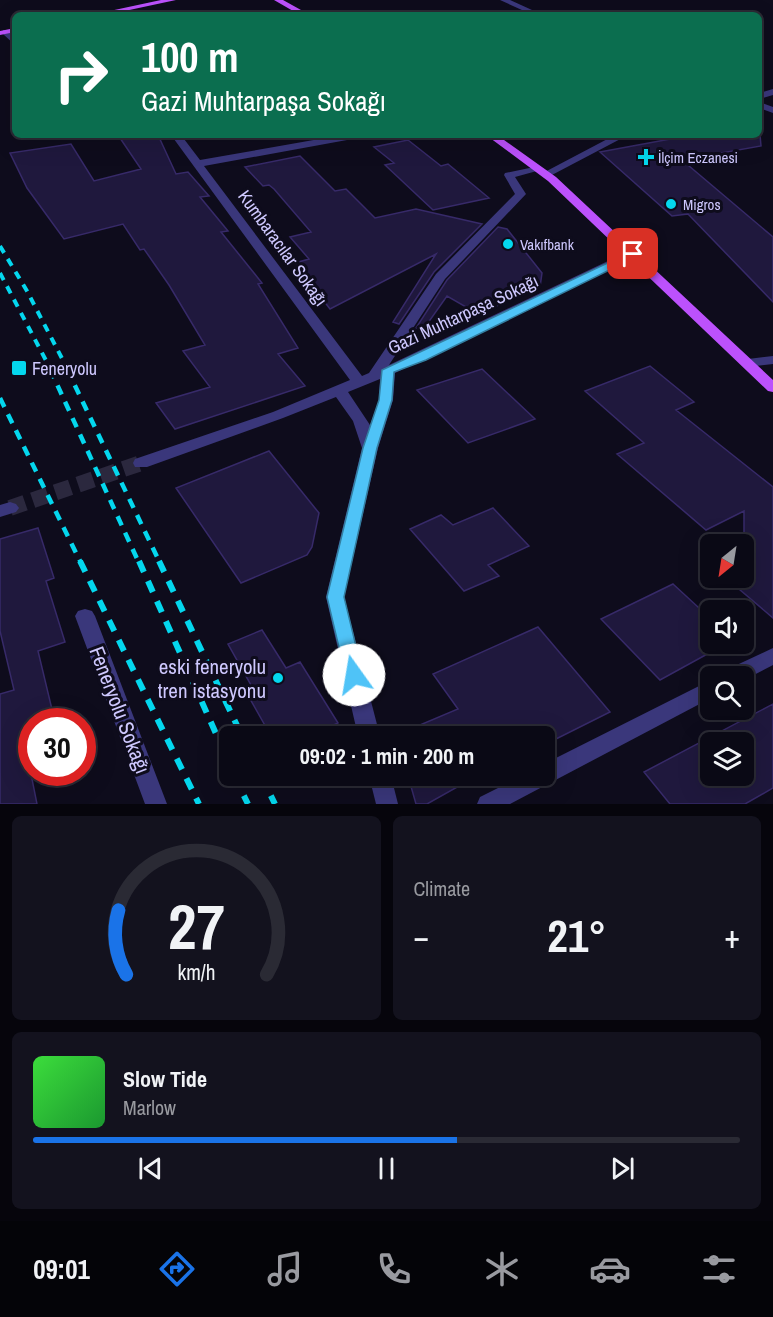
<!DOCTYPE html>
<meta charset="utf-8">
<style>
body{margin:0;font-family:"Archivo Narrow",sans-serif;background:#13121e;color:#f1f3f6;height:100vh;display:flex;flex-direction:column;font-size:22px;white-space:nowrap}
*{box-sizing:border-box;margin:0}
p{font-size:20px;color:#999aa0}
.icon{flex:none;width:33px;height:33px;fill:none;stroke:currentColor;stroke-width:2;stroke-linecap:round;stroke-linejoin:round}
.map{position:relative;height:804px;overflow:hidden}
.drawer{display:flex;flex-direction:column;gap:12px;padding:12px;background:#06050c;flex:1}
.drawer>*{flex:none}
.top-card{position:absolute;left:12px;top:12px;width:750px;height:126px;border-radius:9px;box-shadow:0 6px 24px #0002,0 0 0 2px #2a2a34;background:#0b6e4f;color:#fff;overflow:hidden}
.needle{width:39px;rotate:210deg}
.tools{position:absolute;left:700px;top:534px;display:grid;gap:12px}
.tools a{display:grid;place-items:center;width:54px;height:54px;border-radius:9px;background:#0a0915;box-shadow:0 6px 24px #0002,0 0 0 2px #2a2a34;font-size:30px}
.speed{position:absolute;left:18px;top:708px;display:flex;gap:12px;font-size:30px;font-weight:700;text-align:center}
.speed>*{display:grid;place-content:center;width:78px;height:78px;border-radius:50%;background:#0a0915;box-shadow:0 6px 24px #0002,0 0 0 2px #2a2a34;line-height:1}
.speed .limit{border:9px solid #d22;background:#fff;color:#111}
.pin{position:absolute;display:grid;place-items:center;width:51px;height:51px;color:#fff;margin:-26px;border-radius:12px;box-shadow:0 3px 9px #0006}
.me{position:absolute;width:66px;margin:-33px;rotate:347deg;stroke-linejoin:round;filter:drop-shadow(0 0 4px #0008)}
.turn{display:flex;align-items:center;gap:21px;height:126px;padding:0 30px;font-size:27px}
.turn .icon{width:78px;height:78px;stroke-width:2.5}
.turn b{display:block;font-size:42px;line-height:51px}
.big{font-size:45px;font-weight:700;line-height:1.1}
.drawer .widget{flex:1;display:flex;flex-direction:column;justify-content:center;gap:9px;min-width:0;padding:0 21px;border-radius:9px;background:#13121e}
.drawer .dial{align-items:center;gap:0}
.dial svg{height:156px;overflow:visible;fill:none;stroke:#2a2a34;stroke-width:7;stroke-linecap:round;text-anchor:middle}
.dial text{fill:#f1f3f6;stroke:none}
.song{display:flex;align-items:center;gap:18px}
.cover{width:72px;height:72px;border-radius:9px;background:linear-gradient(135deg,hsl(120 70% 55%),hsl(130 70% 35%))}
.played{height:6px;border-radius:3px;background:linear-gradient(90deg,#1a73e8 60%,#2a2a34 60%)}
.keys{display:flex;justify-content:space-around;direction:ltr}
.heat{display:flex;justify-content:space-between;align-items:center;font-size:33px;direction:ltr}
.drawer .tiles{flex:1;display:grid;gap:12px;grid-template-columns:1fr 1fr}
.widget:last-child{grid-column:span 2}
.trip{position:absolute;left:219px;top:726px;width:336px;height:60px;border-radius:9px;background:#0a0915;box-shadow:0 6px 24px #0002,0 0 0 2px #2a2a34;font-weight:700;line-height:60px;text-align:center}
.tabs{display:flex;height:96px;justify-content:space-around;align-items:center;background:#040408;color:#999aa0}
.tabs .icon{width:42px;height:42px}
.tabs .active{color:#1a73e8}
.tabs b{font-size:27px;color:#f1f3f6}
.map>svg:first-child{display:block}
</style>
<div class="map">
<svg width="773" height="804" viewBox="0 0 773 804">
<rect width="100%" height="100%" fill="#0e0c1c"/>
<path fill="#1f183d" stroke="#372a69" stroke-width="1.5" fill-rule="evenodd" d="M141,135H158L176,174L188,172L209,196L200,197L228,231L221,232L262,283L258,284L298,348L278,354L305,386L175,429L156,403L210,387L183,351L205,345L169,285L144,249L140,250L123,224L64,239L27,188L10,153L71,144L94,181L141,169L120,138Z
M692,135H760L761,146L682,160L773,237V302L688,214L672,216L600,152Z
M408,140L441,166L448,164L489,198L433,210L385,165L394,163L374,147Z
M300,156L335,191L346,189L375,218L416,209L482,224L434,272L399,324L393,322L436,254L330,309L295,263L309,259L290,237L311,232L274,189L269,185L263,186L245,167Z
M498,227L507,229L542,273L540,287L478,314L447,296L423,330L416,328L447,280Z
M650,366L694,402L676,410L773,487V618L726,578H744V511L706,530L617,454L644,443L585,391Z
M482,369L535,419L468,443L417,390Z
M269,451L319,513L312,547L307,555L241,583L176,488Z
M493,508L529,546L488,565L499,576L464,591L410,529L441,515L453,525Z
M38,528L54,578L46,581L65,642L38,651L55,722H32L31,774L37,804H0V694L14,690L0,631V539Z
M673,584L711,619V652L660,680L601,619Z
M538,627L610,712L544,745V736H394L458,709L433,674Z
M262,630L286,668L300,662L338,723L310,736H271L245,690L252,687L228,644Z
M773,704V788L745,804H670L644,772ZM711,742H744V776H711Z
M408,776H465L468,781L427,804H416Z"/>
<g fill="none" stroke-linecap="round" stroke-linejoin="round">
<path stroke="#2b283e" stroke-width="16" stroke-dasharray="16 8" stroke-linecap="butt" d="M10,508L141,463"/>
<path fill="#3a377b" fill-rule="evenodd" d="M500,0H510L543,15H533Z
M3,30H9L15,38V45L3,34Z
M773,89V95L759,99V93Z
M759,102L773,107V113L759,108Z
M171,135H181L200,160L342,135H363L358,138L204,166L362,376L369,373L436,274L515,194L504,175L505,173L539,166L544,169L515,177L526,194L445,279L389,365L629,251H637L639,254L395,373L393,400L378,448L344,597L380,736H358L326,597L362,448L353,421L336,397L283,418L147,467H135L133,463L135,459L273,412L350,380ZM380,379L379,400L370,425L348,392Z
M615,135H628L550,176L546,177L541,174Z
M773,356V364L748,367L741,363L748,359Z
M10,502L16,504L19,508L16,512L0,517V505Z
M85,609L92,611L95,616L167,804H145L75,616L78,611Z
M773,648V665L744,680V676H723L726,670Z
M711,680V698L510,804H477L480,797L522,776H544V764Z
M369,776H391L398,804H376Z"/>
<path fill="#bc51fc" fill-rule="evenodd" d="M161,0H176L106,15H91Z
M274,0H283L310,15H300Z
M15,28V32L0,35V31Z
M486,135H497L556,177L773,380V392L768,391L548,181Z"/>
<path stroke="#04d7ee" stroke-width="4" stroke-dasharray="8 7" stroke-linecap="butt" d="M0,246L27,291L68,370
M0,273L51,370"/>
<path stroke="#04d7ee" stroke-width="4.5" stroke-dasharray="10 8" stroke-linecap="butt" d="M50,369L139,563
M67,369L160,563
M0,398L81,563"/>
<path stroke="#04d7ee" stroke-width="6" stroke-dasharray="12 10" stroke-linecap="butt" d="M80,561L199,804
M139,561L230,765
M159,561L242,736
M234,776L248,804
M261,776L275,804"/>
</g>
<path fill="#4fc3f7" stroke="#337fa1" stroke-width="1.5" d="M633,251L636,252V257L426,360L394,372L392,400L377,448L344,597L363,675L360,681L354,683L347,681L327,597L363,448L379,400L382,370Z"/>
<g fill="#04d7ee" stroke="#0e0c1c" stroke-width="2">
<path d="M643 148h6v6h6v6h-6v6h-6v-6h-6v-6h6z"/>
<circle cx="671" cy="204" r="6"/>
<circle cx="508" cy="244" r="6"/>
<rect x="11" y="360" width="16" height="16" rx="3"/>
<circle cx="278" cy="678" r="6"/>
</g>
<g text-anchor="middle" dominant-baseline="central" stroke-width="6" stroke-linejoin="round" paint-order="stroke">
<g font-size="15" fill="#cec8fe" stroke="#0e0c1c" text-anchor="start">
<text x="658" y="157">İlçim Eczanesi</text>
<text x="683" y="204">Migros</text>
<text x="520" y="244">Vakıfbank</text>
</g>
<g font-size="18" fill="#cec8fe" stroke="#0e0c1c">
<text transform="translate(283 248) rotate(54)">Kumbaracılar Sokağı</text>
<text transform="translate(463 314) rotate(-25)">Gazi Muhtarpaşa Sokağı</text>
</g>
<g font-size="18" fill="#cec8fe" stroke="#0e0c1c" text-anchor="start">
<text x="32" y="368">Feneryolu</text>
</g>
<g font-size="21" fill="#cec8fe" stroke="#0e0c1c" text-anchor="end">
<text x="266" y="666">eski feneryolu<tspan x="266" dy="24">tren istasyonu</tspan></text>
</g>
<g font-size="21" fill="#cec8fe" stroke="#0e0c1c">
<text transform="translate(120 710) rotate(69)">Feneryolu Sokağı</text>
</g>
</g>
</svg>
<div class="tools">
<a><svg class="needle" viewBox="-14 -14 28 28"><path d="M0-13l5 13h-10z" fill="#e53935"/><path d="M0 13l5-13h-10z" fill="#999aa0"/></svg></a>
<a><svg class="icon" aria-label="sound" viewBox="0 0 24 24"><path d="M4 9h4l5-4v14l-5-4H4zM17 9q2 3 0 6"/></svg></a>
<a><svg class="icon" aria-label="search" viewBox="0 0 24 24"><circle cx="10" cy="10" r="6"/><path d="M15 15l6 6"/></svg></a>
<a><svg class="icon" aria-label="layers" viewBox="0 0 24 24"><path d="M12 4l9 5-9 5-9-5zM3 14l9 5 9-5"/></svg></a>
</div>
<div class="speed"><div class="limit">30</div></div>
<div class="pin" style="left:633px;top:254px;background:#d93025"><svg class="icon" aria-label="arrive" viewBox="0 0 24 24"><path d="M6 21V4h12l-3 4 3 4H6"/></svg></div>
<svg class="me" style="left:354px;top:675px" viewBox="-20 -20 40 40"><circle r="19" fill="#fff"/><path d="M0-13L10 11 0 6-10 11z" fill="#4fc3f7"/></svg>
<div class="trip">09:02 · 1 min · 200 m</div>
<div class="top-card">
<div class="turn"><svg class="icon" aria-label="right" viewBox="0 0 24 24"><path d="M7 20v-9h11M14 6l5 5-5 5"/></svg><div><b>100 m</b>Gazi Muhtarpaşa Sokağı</div></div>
</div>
</div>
<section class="drawer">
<div class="tiles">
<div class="widget dial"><svg viewBox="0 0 100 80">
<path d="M14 69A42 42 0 1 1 86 69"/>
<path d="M14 69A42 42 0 0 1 10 36" stroke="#1a73e8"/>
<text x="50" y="56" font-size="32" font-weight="700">27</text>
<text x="50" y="72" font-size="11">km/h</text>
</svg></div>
<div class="widget"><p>Climate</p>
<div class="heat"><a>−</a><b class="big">21°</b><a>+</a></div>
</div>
<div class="widget">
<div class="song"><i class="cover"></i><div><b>Slow Tide</b><p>Marlow</p></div></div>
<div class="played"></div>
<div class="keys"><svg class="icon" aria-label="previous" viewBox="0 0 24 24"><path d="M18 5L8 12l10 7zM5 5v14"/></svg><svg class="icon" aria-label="pause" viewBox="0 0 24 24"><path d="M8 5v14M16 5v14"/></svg><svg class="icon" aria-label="next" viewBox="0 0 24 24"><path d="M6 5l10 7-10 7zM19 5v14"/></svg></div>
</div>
</div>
</section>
<nav class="tabs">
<b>09:01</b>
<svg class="icon active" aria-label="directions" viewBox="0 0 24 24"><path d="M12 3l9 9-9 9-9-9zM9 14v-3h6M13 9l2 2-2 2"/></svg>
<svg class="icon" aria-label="music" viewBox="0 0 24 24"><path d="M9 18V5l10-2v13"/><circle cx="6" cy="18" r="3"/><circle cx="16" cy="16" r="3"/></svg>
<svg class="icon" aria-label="phone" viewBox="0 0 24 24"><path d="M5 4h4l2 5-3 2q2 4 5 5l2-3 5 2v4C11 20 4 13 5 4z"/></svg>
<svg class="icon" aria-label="climate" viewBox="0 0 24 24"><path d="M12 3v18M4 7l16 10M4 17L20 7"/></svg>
<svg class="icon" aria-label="car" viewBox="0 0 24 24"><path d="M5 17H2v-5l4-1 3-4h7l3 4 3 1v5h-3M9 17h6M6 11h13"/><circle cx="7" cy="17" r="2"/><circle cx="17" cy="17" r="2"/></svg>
<svg class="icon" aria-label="filters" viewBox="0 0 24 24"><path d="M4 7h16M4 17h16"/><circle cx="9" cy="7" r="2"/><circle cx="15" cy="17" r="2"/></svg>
</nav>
